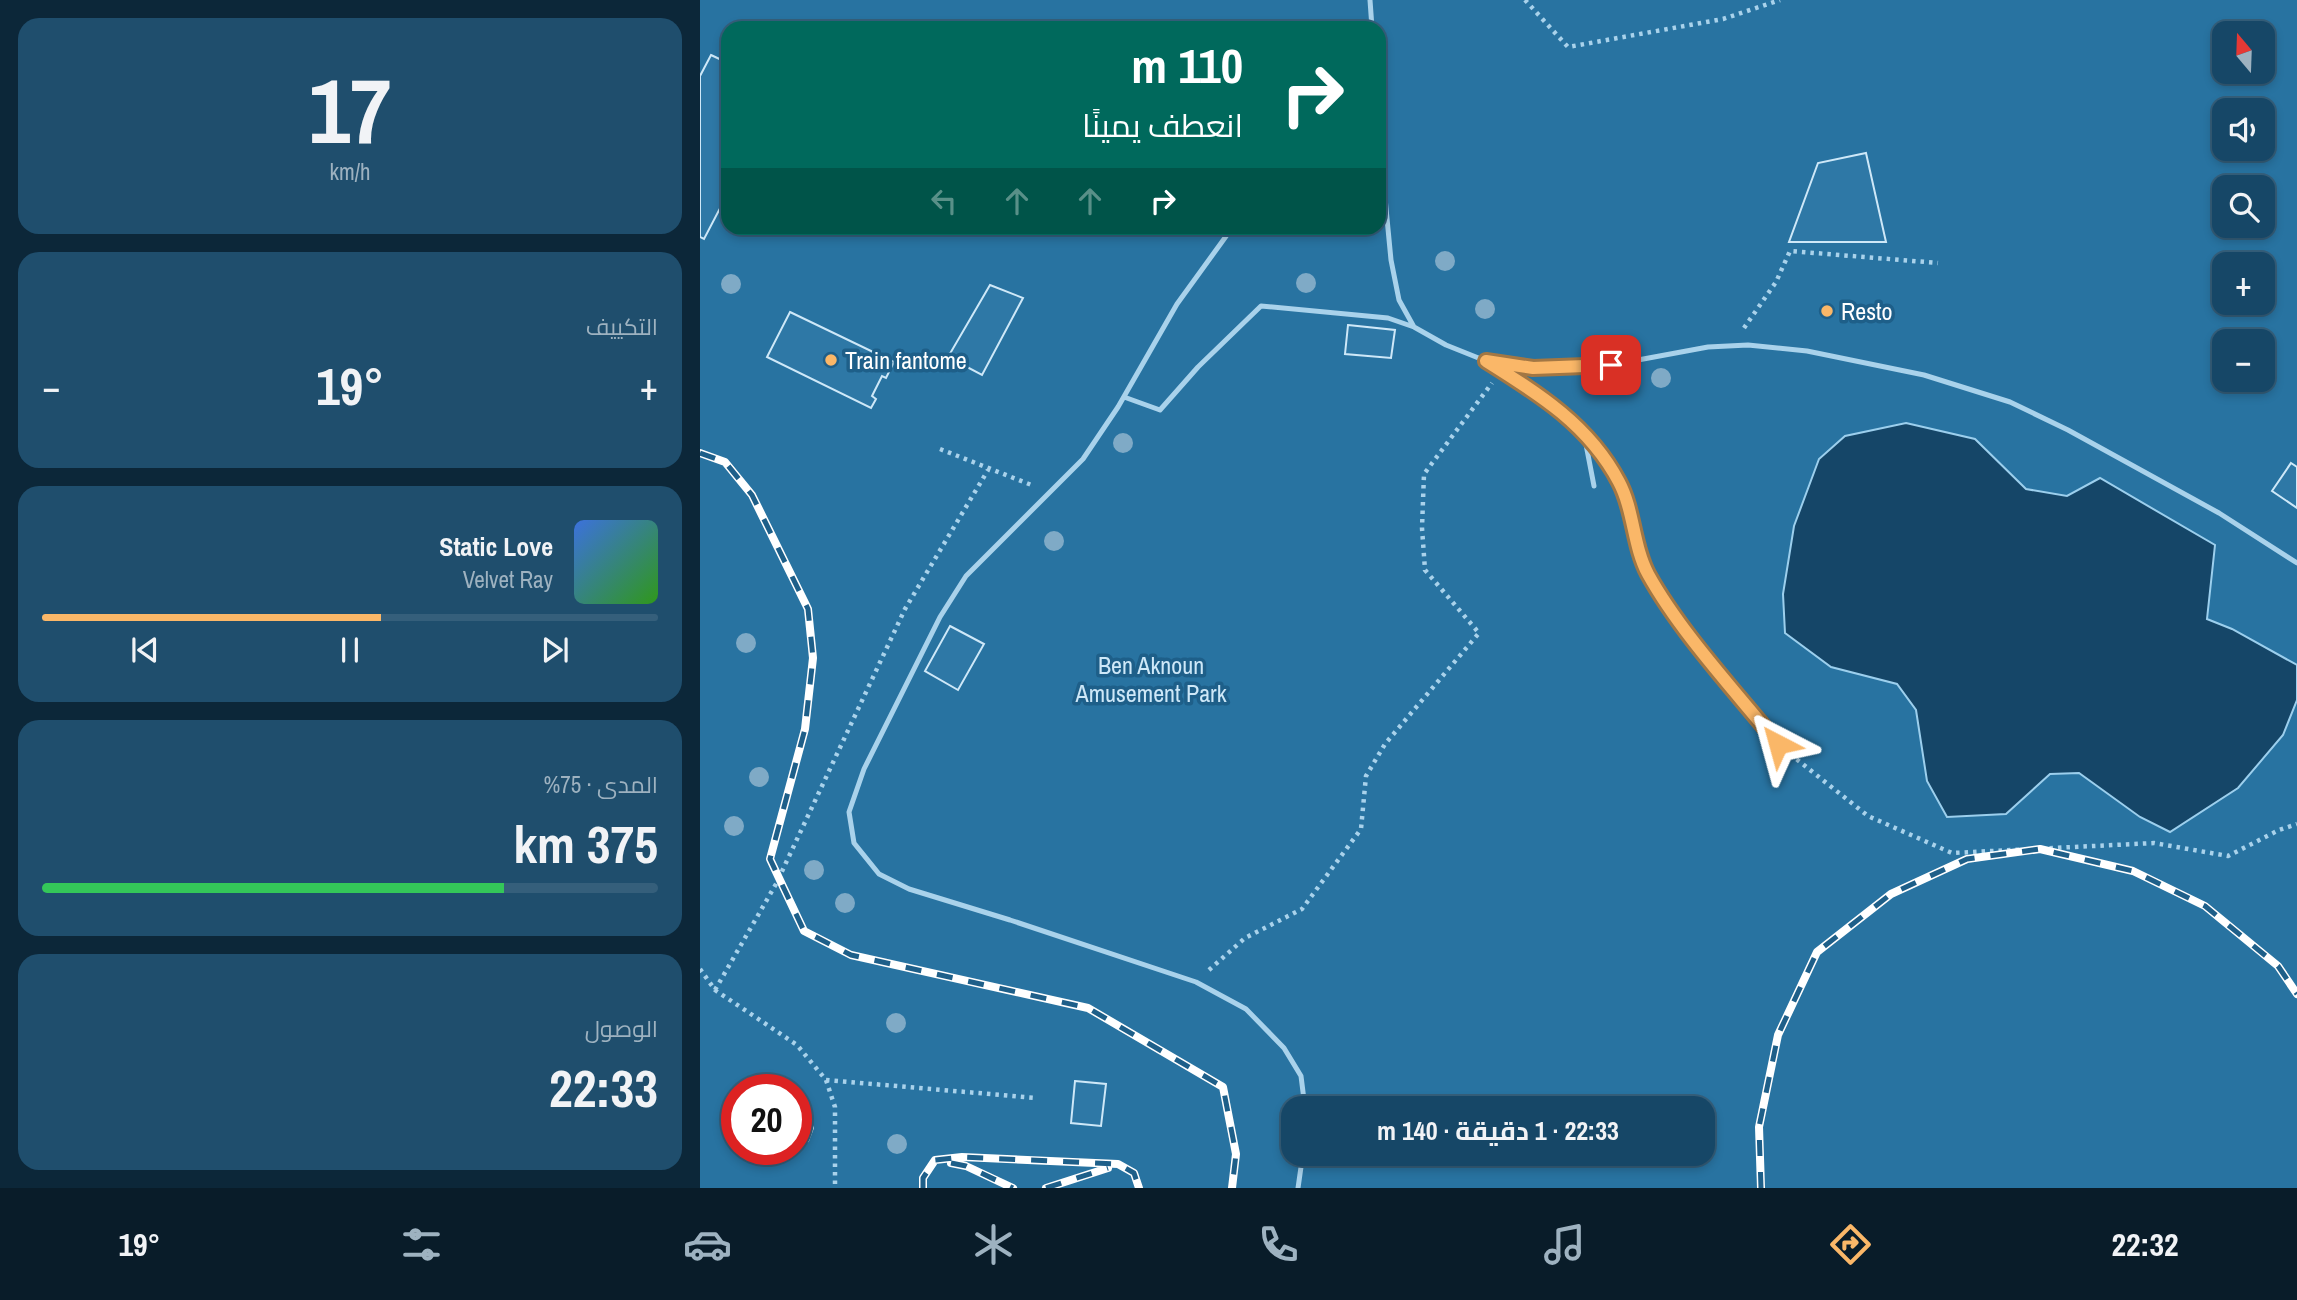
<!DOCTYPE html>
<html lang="ar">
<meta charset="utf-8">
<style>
body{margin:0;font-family:"Archivo Narrow",Cairo,sans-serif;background:#1f4e6d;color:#f1f3f6;direction:rtl;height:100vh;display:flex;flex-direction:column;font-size:26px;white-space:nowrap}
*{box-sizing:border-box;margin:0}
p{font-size:23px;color:#9eb2c0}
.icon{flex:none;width:38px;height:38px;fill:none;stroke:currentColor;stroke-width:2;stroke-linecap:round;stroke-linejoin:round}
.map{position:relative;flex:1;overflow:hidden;direction:ltr}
.sheet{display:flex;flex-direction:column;gap:18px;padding:18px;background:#0c2739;width:700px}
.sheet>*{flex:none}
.guide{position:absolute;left:21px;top:21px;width:665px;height:214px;border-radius:21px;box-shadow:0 4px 10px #0003,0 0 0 2px #355f7b;direction:rtl;background:#00695c;color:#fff;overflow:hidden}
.needle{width:46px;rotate:341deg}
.buttons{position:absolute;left:1512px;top:21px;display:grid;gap:14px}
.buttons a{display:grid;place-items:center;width:63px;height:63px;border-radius:14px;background:#164767;box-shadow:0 4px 10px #0003,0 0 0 2px #355f7b;font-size:35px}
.speed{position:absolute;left:21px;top:1074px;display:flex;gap:14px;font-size:35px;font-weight:700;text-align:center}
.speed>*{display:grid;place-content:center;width:91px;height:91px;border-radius:50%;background:#164767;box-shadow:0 4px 10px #0003,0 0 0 2px #355f7b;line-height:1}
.speed .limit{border:10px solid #d22;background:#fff;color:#111}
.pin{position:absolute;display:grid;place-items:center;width:60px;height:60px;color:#fff;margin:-30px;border-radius:14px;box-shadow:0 4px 10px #0006}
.me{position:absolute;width:77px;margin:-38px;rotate:321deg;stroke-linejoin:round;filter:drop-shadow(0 0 5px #0008)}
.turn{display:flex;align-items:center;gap:24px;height:147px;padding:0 28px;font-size:32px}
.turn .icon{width:91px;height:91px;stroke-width:2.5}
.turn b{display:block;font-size:49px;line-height:60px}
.lanes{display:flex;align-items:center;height:66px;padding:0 28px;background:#0003;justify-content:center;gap:35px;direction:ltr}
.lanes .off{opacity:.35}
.big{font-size:52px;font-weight:700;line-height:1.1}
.sheet .card{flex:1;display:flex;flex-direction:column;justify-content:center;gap:10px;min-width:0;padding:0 24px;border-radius:21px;background:#1f4e6d}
.sheet .dial{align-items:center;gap:0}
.dial b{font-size:91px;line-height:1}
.song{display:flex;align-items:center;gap:21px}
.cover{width:84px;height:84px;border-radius:10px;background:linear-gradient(135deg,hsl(220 70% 55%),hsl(110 70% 35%))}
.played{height:7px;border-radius:4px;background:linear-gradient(90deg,#fab768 55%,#355f7b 55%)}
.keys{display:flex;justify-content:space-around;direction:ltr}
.heat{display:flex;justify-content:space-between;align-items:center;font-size:38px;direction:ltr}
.charge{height:10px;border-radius:5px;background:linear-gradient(90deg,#34c759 75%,#355f7b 0)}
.trip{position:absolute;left:581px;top:1096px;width:434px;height:70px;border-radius:21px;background:#164767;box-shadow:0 4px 10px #0003,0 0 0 2px #355f7b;font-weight:700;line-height:70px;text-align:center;direction:rtl}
.dock{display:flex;height:112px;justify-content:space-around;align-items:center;background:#091c29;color:#9eb2c0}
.dock .icon{width:49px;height:49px}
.dock .current{color:#fab768}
.dock b{font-size:32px;color:#f1f3f6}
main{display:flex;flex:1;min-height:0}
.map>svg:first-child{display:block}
</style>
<main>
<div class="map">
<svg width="1597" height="1188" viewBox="0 0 1597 1188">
<rect width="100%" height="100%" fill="#1e5f89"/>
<path fill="#2873a1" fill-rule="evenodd" d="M0,0H1597V1188H0ZM28,28H679V228H28ZM1524,33H1563V72H1524ZM1524,110H1563V149H1524ZM1524,187H1563V226H1524ZM1524,264H1563V303H1524ZM1524,341H1563V380H1524ZM37,1090H96V1150H37ZM593,1108H1003V1153H593Z"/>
<path fill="#154668" stroke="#9ccfed" stroke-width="2" d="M1206,423L1275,439L1326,489L1367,496L1400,478L1515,545L1507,619L1532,629L1597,665V700L1583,735L1538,788L1470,832L1440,817L1379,773L1350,774L1306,814L1247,817L1227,781L1216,710L1197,684L1131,667L1085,633L1083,594L1094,526L1119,459L1145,436Z"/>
<path fill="#2e78a6" stroke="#cee8f8" stroke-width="2" d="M11,55L28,63V193L4,239L0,237V76Z
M1166,153L1186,242H1089L1118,163Z
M290,285L323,298L282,375L248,357Z
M90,312L194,362L186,378L182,376L172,396L176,399L171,408L67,357Z
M648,325L695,330L691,358L645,354Z
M1591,463L1597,467V508L1572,491Z
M250,626L284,644L258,690L225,671Z
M375,1081L406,1084L401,1126L371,1123Z
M96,1108L108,1115L113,1128L108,1141L96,1149Z"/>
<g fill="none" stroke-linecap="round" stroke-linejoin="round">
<path stroke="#a9d2eb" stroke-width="4.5" stroke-dasharray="3.5 5" stroke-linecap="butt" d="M825,0L868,47L1023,19L1080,0
M1044,328L1076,282L1090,251L1238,263
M240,449L334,486
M1090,754L1168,816L1252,853L1454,843L1528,856L1579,830L1597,824
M0,969L15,990L97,1045L126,1080L135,1107V1188
M509,970L545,938L602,909L661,829L666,776L685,744L779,633L725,570L722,528L724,474L792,383
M15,990L76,884L205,609L288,470
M126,1080L336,1098"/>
<path stroke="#a9d2eb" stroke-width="5" d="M670,0L672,28
M679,135L691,260L699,300L714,327L746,345L786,361L833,367L911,365L1008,347L1048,345L1107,351L1224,375L1310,402L1368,430L1519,513L1597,563
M532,228L477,304L418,407L383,459L266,576L240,617L164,769L149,812L154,843L179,874L209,889L310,920L496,982L546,1009L584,1048L601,1076L605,1108
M789,363L838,393L883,431L920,483L947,572L985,628L1078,744
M424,397L460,410L498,367L561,306L688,318L714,327
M884,434L894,486
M598,1188L603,1153"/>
<g stroke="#fff" stroke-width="8">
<path id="rail" d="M0,453L25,462L52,495L108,609L113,658L105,729L70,859L104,931L151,955L388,1008L523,1087L536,1154L532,1188
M251,1163L266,1166L313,1188
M223,1188V1178L235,1160L262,1157L418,1164L434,1173L439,1188
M346,1188L408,1168
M1061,1188L1059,1127L1078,1035L1117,952L1191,894L1267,859L1340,849L1433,871L1505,906L1578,966L1597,994"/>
</g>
<use href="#rail" stroke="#1e5f89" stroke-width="5" stroke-dasharray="16" stroke-linecap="butt"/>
</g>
<g fill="#7faac6">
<circle cx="745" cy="261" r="10"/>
<circle cx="606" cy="283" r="10"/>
<circle cx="31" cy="284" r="10"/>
<circle cx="785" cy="309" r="10"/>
<circle cx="961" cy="378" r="10"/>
<circle cx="423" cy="443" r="10"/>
<circle cx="354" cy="541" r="10"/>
<circle cx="46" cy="643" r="10"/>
<circle cx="59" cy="777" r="10"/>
<circle cx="34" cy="826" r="10"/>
<circle cx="114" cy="870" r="10"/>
<circle cx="145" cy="903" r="10"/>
<circle cx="196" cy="1023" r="10"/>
<circle cx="197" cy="1144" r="10"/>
</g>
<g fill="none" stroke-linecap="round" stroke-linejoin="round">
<g stroke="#a27744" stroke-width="18">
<path id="route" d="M911,365L833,368L786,361C839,394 889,425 919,482C934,510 933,546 948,574C980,632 1036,692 1078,744"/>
</g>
<use href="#route" stroke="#fab768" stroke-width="12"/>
</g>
<g fill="#fab768" stroke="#1e5f89" stroke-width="2.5">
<circle cx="1127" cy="311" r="7"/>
<circle cx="131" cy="360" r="7"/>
</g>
<g text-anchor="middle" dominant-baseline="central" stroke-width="7" stroke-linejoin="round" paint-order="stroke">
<g font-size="24" fill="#fff" stroke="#1e5f89" text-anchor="start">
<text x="1141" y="311">Resto</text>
<text x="145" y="360">Train fantome</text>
</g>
<g font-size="24" fill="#cee8f8" stroke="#1e5f89">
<text x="451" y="665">Ben Aknoun<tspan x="451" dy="28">Amusement Park</tspan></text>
</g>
</g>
</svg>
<div class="buttons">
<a><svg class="needle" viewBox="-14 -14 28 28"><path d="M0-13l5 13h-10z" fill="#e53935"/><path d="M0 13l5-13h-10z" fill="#9eb2c0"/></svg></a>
<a><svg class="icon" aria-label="sound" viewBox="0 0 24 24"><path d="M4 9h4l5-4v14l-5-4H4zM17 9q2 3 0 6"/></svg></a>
<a><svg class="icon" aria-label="search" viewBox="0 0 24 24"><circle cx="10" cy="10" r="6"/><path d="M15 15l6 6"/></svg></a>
<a>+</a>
<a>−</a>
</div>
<div class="speed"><div class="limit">20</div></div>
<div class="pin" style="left:911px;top:365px;background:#d93025"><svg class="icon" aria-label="arrive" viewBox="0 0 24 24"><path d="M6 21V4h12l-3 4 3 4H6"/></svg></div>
<svg class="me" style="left:1078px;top:744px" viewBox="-20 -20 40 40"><path d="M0-17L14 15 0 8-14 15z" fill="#fab768" stroke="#fff" stroke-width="4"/></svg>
<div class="trip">22:33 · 1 دقيقة · 140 m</div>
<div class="guide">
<div class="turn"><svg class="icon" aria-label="right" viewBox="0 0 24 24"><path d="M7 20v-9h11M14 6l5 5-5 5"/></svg><div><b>110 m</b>انعطف يمينًا</div></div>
<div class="lanes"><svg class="icon off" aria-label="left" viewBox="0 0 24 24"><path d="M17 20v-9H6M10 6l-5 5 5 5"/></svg><svg class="icon off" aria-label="ahead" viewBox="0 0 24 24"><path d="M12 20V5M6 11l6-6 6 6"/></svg><svg class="icon off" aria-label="ahead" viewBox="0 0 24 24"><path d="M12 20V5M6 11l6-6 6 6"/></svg><svg class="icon" aria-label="right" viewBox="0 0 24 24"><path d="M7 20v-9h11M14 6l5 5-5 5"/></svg></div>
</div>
</div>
<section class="sheet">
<div class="card dial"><b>17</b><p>km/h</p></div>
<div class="card"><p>التكييف</p>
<div class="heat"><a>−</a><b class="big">19°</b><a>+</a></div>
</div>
<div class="card">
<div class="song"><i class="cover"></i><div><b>Static Love</b><p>Velvet Ray</p></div></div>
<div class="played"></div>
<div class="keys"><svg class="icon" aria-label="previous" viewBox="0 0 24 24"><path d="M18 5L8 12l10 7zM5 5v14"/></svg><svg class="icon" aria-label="pause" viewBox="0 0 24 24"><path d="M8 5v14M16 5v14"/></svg><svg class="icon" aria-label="next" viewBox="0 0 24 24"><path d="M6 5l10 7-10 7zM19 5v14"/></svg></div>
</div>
<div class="card"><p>المدى · 75%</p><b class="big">375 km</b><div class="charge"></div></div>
<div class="card"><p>الوصول</p><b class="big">22:33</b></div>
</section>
</main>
<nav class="dock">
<b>22:32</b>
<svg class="icon current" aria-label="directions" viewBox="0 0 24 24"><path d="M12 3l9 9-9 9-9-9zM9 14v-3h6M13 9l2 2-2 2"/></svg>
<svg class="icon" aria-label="music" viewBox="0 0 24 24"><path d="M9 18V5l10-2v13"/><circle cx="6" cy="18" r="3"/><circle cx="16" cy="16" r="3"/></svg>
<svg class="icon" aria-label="phone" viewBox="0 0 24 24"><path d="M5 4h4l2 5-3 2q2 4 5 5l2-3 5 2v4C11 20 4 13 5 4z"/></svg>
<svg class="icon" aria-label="climate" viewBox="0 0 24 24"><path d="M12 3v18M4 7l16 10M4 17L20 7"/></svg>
<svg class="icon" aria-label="car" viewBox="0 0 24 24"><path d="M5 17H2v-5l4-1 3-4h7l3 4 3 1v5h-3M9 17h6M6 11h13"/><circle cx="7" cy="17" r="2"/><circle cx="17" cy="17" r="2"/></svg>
<svg class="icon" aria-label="filters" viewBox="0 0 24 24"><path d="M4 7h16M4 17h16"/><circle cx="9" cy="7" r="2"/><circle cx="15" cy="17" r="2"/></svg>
<b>19°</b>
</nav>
